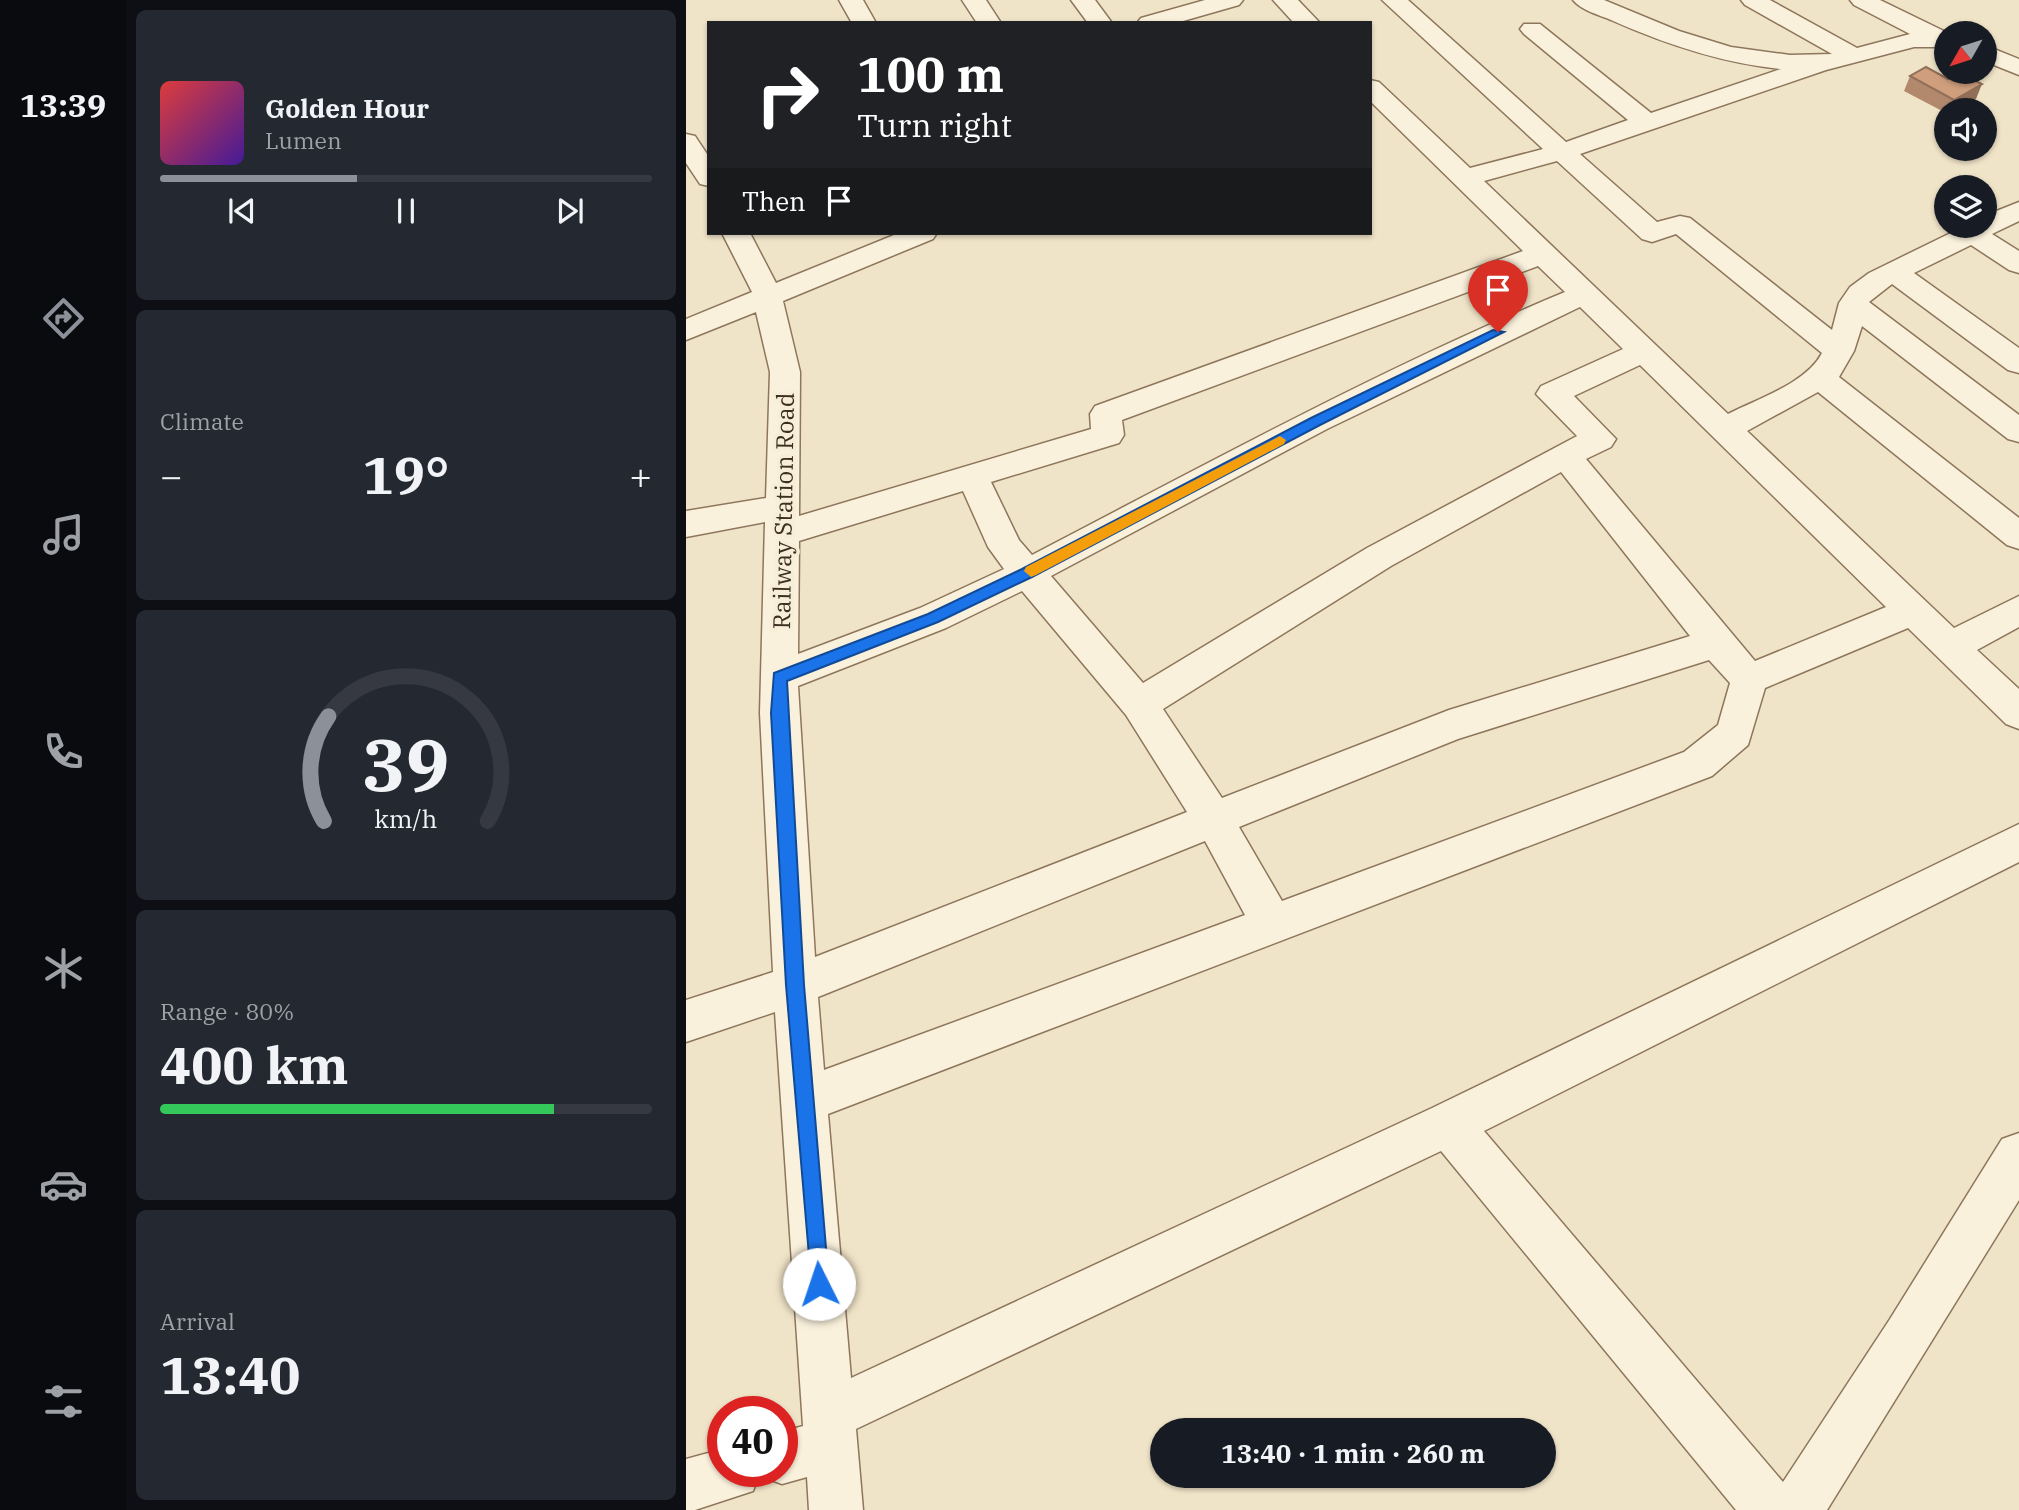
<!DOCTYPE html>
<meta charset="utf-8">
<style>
body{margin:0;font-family:"IBM Plex Serif",serif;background:#242831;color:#f1f3f6;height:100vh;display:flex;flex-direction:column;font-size:26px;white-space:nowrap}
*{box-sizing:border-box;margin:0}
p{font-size:23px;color:#9ea1a6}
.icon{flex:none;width:38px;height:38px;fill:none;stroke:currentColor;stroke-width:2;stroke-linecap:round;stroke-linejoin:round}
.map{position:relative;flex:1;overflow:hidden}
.sheet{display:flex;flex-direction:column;gap:10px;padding:10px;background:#0d0f14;width:560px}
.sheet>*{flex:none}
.top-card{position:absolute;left:21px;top:21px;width:665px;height:214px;border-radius:0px;box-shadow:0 2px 5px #0004;background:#202124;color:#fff;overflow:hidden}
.needle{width:46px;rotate:231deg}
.controls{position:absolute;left:1248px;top:21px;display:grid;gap:14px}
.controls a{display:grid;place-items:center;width:63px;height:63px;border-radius:50%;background:#171b24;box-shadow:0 2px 5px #0004;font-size:35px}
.speed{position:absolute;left:21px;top:1396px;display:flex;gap:14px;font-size:35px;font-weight:700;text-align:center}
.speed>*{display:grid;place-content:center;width:91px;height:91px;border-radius:50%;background:#171b24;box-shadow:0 2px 5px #0004;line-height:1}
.speed .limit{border:10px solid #d22;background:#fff;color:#111}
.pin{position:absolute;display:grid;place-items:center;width:60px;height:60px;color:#fff;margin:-72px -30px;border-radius:50% 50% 50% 0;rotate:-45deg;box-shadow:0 0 7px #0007}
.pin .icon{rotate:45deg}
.me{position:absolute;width:77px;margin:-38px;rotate:356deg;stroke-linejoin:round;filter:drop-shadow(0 0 5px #0008)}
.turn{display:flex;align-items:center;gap:24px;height:147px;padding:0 35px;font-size:32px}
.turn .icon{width:91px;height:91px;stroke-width:2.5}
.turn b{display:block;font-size:49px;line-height:60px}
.then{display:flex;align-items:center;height:66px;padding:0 35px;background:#0003;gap:14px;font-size:26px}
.big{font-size:52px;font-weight:700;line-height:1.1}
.sheet .card{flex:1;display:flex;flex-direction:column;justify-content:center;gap:10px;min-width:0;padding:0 24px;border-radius:10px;background:#242831}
.sheet .dial{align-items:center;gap:0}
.dial svg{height:182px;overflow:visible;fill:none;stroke:#363941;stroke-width:7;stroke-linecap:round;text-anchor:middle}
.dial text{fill:#f1f3f6;stroke:none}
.song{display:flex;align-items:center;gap:21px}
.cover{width:84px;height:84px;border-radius:10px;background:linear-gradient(135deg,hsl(0 70% 55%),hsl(260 70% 35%))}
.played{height:7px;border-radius:4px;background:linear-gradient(90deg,#8c9099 40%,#363941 40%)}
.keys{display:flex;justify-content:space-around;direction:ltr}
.heat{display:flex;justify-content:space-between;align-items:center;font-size:38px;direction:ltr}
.charge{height:10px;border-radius:5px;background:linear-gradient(90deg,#34c759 80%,#363941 0)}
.trip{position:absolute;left:464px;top:1418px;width:406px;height:70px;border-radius:35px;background:#171b24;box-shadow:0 2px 5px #0004;font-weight:700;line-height:70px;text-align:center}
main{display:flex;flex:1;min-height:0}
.tab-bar{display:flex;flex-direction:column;width:126px;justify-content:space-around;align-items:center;background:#090b0e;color:#9ea1a6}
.tab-bar .icon{width:49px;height:49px}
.tab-bar .current{color:#8c9099}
.tab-bar b{font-size:32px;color:#f1f3f6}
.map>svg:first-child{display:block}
</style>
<main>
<nav class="tab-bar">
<b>13:39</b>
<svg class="icon current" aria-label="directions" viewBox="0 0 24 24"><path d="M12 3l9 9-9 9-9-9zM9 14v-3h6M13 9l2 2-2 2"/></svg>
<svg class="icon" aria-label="music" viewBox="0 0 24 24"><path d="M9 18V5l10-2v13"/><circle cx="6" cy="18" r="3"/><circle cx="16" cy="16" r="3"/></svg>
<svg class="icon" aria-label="phone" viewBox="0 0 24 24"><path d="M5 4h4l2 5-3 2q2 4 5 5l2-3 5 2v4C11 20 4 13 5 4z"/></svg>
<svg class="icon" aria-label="climate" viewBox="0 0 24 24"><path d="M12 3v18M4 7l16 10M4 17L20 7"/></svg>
<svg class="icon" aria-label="car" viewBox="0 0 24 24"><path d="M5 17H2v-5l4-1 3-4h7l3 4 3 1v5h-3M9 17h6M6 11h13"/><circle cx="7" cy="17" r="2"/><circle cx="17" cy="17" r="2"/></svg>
<svg class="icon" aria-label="filters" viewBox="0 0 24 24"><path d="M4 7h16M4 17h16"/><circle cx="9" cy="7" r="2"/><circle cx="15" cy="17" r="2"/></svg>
</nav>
<section class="sheet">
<div class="card">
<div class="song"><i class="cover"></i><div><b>Golden Hour</b><p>Lumen</p></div></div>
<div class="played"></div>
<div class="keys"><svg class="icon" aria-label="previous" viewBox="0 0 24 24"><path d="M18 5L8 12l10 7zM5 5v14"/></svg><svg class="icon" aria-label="pause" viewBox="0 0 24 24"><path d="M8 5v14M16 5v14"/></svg><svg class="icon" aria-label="next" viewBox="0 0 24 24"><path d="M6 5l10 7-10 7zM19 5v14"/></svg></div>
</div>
<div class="card"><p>Climate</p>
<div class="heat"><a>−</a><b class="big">19°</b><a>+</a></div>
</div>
<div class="card dial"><svg viewBox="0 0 100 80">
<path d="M14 69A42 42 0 1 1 86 69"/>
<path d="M14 69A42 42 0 0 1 16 23" stroke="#8c9099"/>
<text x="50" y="56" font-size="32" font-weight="700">39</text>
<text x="50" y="72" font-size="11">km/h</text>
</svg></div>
<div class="card"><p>Range · 80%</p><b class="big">400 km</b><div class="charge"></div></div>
<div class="card"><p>Arrival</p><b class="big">13:40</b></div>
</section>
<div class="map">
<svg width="1333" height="1510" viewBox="0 0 1333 1510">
<rect width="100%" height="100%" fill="#f0e4c8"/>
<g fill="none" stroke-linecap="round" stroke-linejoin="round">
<g stroke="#8d765c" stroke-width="3">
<path id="minor" d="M153,0H177L190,23H166Z
M276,0H300L315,23H291Z
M385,0H409L426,23H402Z
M519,0H557L553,5L490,23H451L455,18Z
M587,0H612L634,23H608Z
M696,0H722L880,142L942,120L838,34L834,29L838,24H854L965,113L1095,69C1035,63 979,44 925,20C913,15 895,10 887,0H918L993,31L1045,47L1104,55L1146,54L1059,5L1055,0H1084L1171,48L1224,34L1168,5L1164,0H1194L1262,33L1260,47H1228L1140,70L894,154L971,222L994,216L1004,218L1146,330L1153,303L1164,287L1183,273L1279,226H1298V216L1333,202V221L1306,234L1333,251V273L1323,270L1285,245L1228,273L1333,348V373L1322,370L1206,284L1183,302L1333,415V442L1322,439L1176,326L1168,351L1153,377L1333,518V549L1321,545L1132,392L1061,431L1268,628L1333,596V627L1291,650L1333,689V729L1320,724L1222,628L1079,688L1062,745L1026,776L142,1114L165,1378L746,1108L1333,824V862L798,1131L1097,1482L1204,1319L1316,1139L1333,1133V1200L1141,1510H1050L755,1151L170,1429L177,1510H123L121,1477L96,1484L77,1477L75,1472H96V1432L117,1426L89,1012L0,1042V1000L87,972L74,713L79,522L0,537V511L80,498L84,372L70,312L0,340V319L66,292L36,233H64L90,283L213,233H251L247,239L97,301L114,372L113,516L405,429L404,414L409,406L837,251L684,101V80L693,82L784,168L857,149ZM871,161L956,239L966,242L990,234L1136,353C1121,383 1071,399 1042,414L798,181ZM852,266L879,292C696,368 521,464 346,555L333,540L305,482L433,443L438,435L436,420ZM894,307L937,349L855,386L850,394L891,436L681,548L457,683L365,576L641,429ZM954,365L1200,607L1069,661L900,459L925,447L930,439L888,396ZM875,472L1004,636L763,710L536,798L477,709L705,566ZM277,491L302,547L318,569L234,608L112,654L113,541ZM336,591L440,715L501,812L129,957L112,686L260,628ZM1023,660L1044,683L1032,725L998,752L596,901L553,827L772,739ZM519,841L559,915L138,1070L132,997Z
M1298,45L1333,59V75L1298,61Z
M0,134L9,136L23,157V186L14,184L0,163Z
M37,1449V1472H74L67,1491L9,1510H0V1459Z"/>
</g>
<use href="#minor" fill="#faf1dc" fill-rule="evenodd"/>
</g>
<path fill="#b2896c" d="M1224,76L1290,99L1269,110H1260V113L1218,91Z"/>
<path fill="#916f58" d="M1296,84L1290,99L1269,110H1264L1268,100Z"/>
<path fill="#cf9f7d" stroke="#916f58" stroke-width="2" d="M1240,67L1262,79L1274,73L1296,84L1268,100L1224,76Z"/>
<path fill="#1a73e8" stroke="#114b97" stroke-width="2" d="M807,330L818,332L634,425L346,577L252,622L101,681L118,985L143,1284L140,1291L133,1294L126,1291L100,985L85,713L88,673L242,614L336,569L625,418Z"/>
<path fill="#f59e0b" d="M594,436L600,440L598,444L350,575L345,577L338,571L340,567Z"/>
<g text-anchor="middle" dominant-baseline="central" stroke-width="7" stroke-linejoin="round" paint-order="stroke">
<g font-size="24" fill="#3d2e20" stroke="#f7eed8">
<text transform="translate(97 511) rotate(-89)">Railway Station Road</text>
</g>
</g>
</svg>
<div class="controls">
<a><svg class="needle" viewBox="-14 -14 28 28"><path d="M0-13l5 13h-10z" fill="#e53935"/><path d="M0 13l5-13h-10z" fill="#9ea1a6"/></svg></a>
<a><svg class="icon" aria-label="sound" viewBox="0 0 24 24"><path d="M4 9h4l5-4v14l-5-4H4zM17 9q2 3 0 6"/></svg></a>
<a><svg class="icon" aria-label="layers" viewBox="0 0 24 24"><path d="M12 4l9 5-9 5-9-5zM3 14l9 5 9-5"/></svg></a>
</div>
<div class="speed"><div class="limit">40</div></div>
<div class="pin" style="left:812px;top:332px;background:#d93025"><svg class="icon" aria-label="arrive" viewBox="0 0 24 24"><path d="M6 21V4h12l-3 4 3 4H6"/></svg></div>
<svg class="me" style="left:133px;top:1284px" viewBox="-20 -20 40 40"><circle r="19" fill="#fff"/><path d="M0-13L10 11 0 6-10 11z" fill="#1a73e8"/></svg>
<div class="trip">13:40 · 1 min · 260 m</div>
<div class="top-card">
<div class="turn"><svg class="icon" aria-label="right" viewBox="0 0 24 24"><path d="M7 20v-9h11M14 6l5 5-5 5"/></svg><div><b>100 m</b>Turn right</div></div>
<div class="then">Then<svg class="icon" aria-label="arrive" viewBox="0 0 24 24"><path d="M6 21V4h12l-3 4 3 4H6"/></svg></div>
</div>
</div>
</main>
